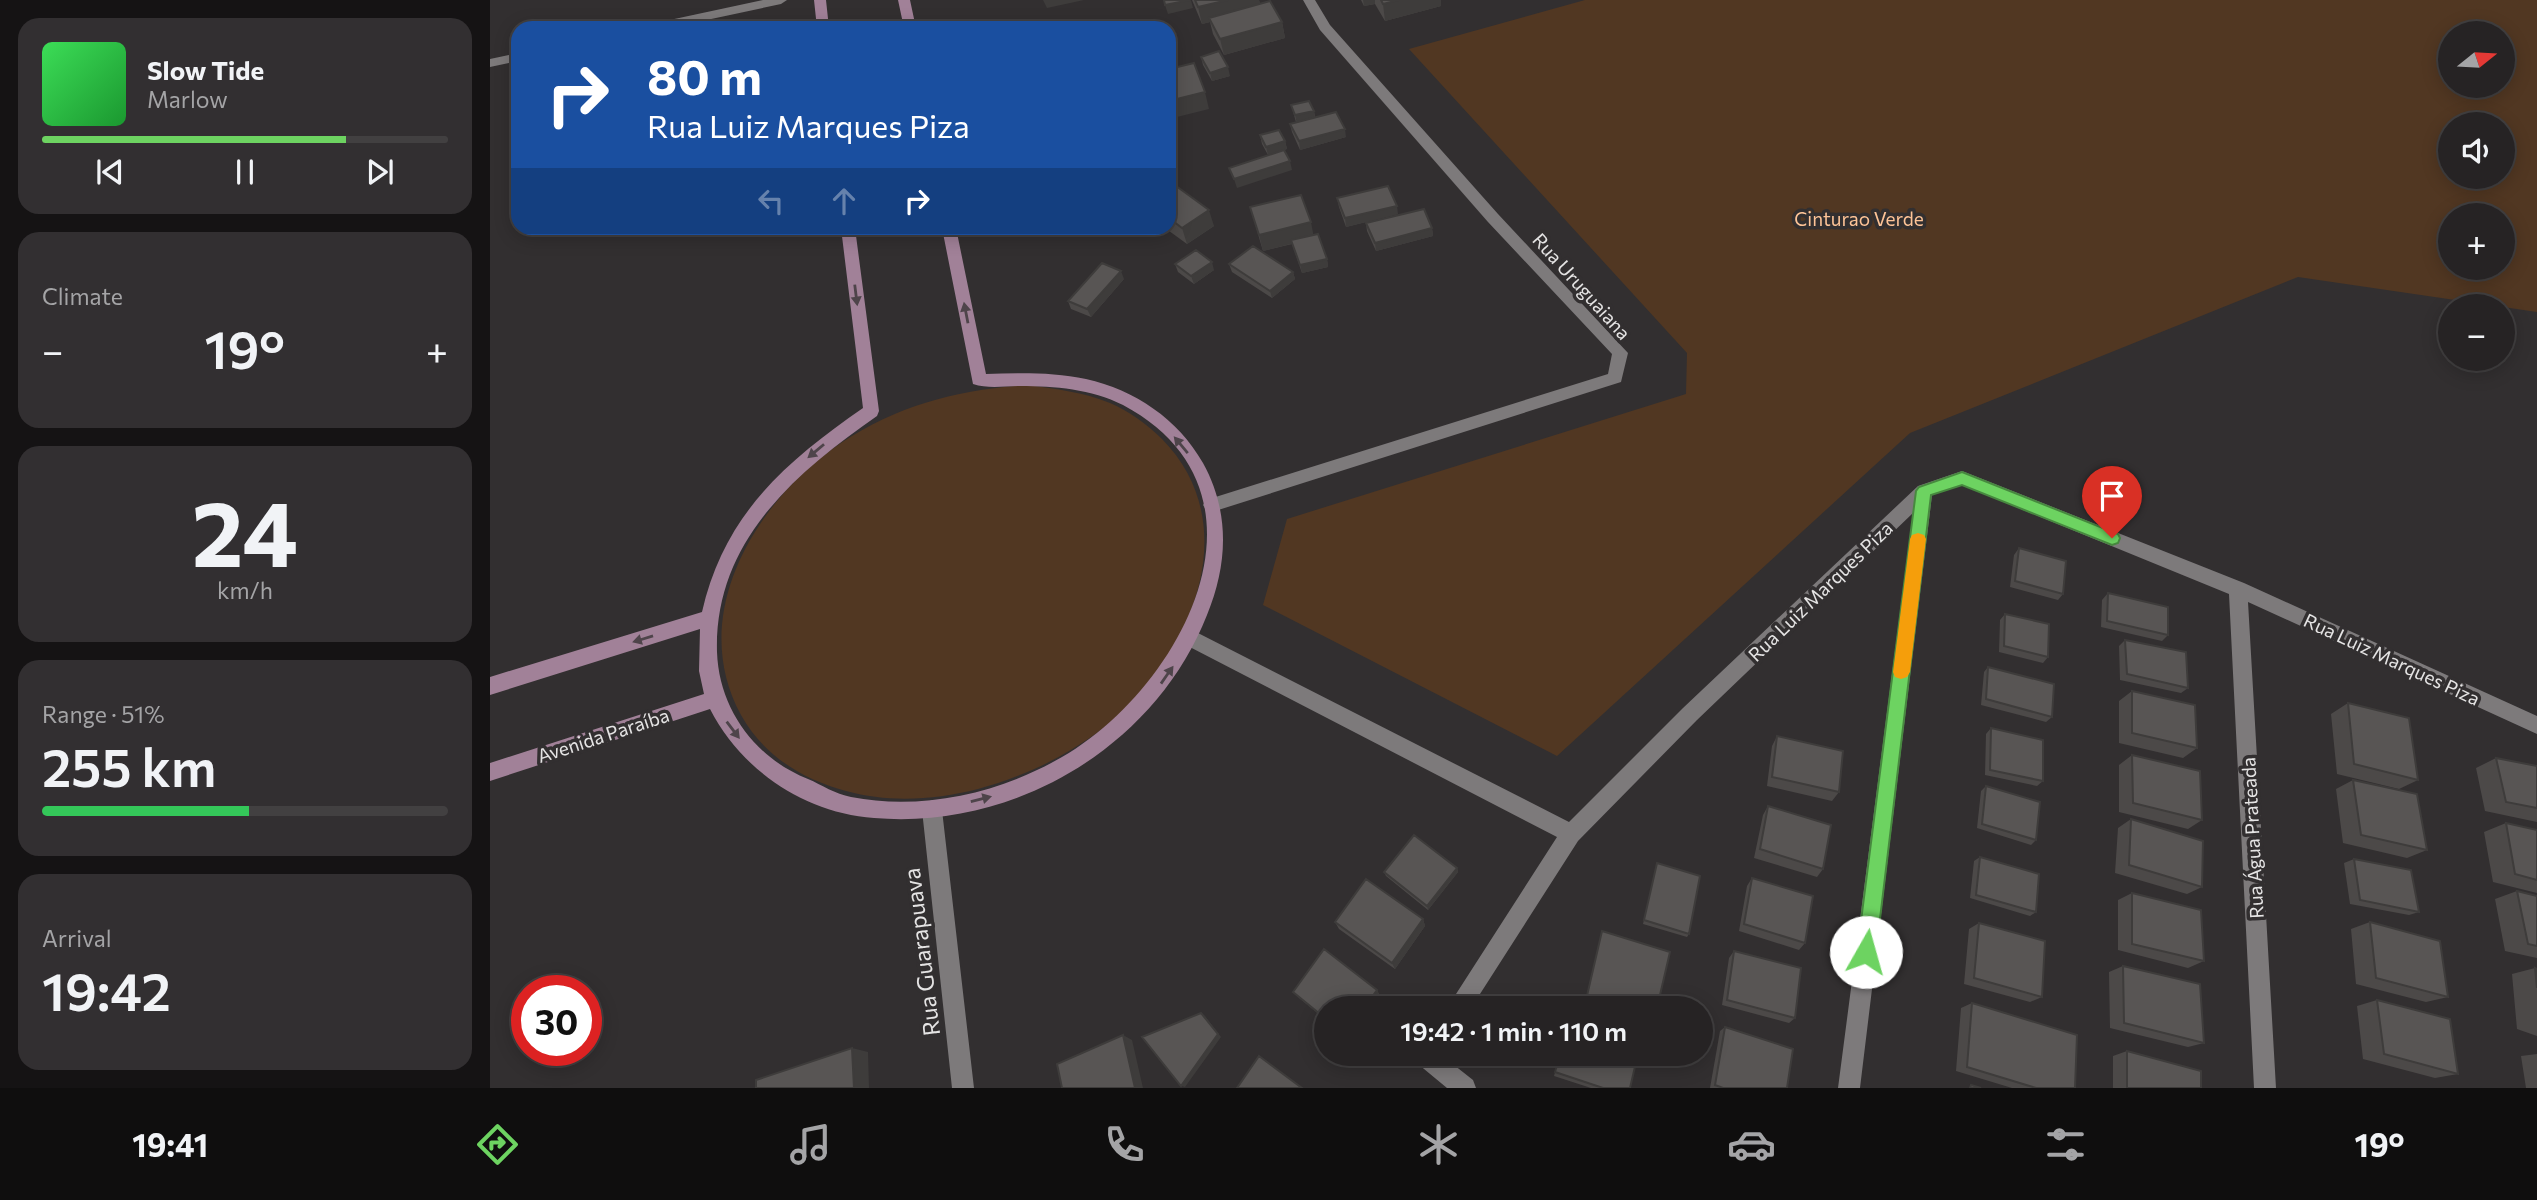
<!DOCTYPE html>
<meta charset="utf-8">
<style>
body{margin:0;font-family:Commissioner,sans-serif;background:#322f31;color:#f1f3f6;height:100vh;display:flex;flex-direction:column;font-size:26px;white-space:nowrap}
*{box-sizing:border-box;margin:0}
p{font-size:23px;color:#a4a4a6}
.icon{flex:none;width:38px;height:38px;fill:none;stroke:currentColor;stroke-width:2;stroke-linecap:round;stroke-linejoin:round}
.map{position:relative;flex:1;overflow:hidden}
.side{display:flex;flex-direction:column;gap:18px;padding:18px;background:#151314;width:490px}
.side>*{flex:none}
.top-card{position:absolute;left:21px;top:21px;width:665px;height:214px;border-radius:21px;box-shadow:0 4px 18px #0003,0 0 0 2px #424041;background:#1a4fa0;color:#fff;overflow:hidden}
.needle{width:46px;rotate:72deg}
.tools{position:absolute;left:1948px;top:21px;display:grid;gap:14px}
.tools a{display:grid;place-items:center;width:77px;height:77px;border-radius:50%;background:#262324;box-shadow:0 4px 18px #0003,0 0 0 2px #424041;font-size:35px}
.speed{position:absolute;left:21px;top:975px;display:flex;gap:14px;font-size:35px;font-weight:700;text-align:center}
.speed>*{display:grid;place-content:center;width:91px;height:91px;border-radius:50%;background:#262324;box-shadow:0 4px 18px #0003,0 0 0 2px #424041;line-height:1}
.speed .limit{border:10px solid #d22;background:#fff;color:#111}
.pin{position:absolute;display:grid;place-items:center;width:60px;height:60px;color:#fff;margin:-72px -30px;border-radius:50% 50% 50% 0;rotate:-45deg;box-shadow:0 0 7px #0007}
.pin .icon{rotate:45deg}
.me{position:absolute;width:77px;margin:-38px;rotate:7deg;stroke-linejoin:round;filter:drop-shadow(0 0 5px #0008)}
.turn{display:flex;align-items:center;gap:24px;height:147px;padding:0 21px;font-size:32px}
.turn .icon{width:91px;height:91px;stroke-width:2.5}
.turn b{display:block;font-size:49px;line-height:60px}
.lanes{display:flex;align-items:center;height:66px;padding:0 21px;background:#0003;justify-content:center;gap:35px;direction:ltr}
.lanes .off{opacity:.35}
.big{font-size:52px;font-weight:600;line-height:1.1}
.side .widget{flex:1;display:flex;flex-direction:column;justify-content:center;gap:10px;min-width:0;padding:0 24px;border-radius:21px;background:#322f31}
.side .dial{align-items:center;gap:0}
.dial b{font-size:91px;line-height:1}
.song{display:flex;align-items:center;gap:21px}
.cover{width:84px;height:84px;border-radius:10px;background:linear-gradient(135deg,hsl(130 70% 55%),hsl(130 70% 35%))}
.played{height:7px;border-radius:4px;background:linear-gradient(90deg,#6dd361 75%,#424041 75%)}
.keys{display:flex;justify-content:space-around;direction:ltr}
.heat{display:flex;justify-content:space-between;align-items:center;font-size:38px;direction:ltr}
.charge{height:10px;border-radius:5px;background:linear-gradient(90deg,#34c759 51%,#424041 0)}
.trip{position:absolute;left:824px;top:996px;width:399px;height:70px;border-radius:35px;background:#262324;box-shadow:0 4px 18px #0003,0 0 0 2px #424041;font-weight:600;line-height:70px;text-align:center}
.tabs{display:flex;height:112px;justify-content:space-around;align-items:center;background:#0f0e0e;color:#a4a4a6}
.tabs .icon{width:49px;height:49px}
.tabs .current{color:#6dd361}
.tabs b{font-size:32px;color:#f1f3f6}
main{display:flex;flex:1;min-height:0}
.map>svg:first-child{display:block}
</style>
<main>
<section class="side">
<div class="widget">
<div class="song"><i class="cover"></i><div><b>Slow Tide</b><p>Marlow</p></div></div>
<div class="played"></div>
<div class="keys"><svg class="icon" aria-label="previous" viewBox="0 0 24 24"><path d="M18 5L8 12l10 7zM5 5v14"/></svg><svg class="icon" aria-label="pause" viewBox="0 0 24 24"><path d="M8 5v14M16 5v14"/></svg><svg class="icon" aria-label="next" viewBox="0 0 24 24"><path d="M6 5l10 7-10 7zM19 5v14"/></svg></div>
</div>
<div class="widget"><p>Climate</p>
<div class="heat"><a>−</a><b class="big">19°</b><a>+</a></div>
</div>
<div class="widget dial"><b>24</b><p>km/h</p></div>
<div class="widget"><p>Range · 51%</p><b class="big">255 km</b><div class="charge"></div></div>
<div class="widget"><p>Arrival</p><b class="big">19:42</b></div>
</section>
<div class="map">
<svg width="2047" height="1088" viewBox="0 0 2047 1088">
<rect width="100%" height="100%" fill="#322f30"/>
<path fill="#513722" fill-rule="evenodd" d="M1095,0H2047V312L1808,277L1420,433L1067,756L773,605L797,519L1196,394L1197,353L919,49ZM1960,33H2012V86H1960ZM1960,124H2012V177H1960ZM1960,215H2012V268H1960Z
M538,385C566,389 593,392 620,403C639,411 657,424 672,439C748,516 711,628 646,698C604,743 547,773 488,789C445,800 399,803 356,791C312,779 274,756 251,715C196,615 266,500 351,443C408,405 470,389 538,385Z"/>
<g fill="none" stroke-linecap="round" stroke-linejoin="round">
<path fill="#7d7a7b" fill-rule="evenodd" d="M273,0H297L291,4L179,28H155L161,24Z
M813,0H825L840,25L1008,214L1138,353L1131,382L722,512L716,510L713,505L716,500L1118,374L1122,354L998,222L830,30Z
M28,53V61L0,67V59Z
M1472,471L1754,583L2047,716V734L1758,602L1786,1088H1764L1739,594L1472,485L1442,495L1370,1088H1348L1423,513L1207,720L1088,841L981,1008H957L1067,837L694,644L691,638L694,632L700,630L706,632L1079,822L1193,708L1428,486Z
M442,800L449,803L452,810L484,1088H462L432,810L435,803Z
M926,1054H950L983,1080L986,1088H957L928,1064Z"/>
<path fill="#a18198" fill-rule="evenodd" d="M324,0H336L339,28H327Z
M408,0H420L426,28H414Z
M351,228H365L389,411L387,416C305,473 224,542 227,652C229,709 265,758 318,779C332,785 345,794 361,797C432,811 510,793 572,757C692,688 796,492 633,405C601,389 565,386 530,386C515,386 498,389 483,384L452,228H466L496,374C529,373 563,372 596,379C645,390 688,419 713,463C740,512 738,564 717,615C665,747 524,830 384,818C315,813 252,771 220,709L0,781V763L214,694L209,671L210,629L0,695V677L212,612C234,515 295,462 373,408Z"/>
</g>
<path fill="#4c4948" d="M702,0H769L770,4L792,22L795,38L734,55L723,34L720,22L712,24Z
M871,0H951V6L895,21L885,4L874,6Z
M711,57L740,76L722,81L713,65Z
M801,105L824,111L825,117L856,137L810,150L802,132L800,124L806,122Z
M770,135L795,141L797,149L778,155L772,144Z
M679,185L724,226L697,244L675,228H679Z
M847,198L908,214L856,227L849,207Z
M760,207L824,235L837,259L838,267L812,273L802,244L773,251Z
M876,223L942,228L943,236L886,251L877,231Z
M685,264L724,270L704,284L688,272Z
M739,264L803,272L805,279L782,298L742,272Z
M634,279L601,317L581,309L578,301Z
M1529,548L1573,594L1568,600L1520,587L1524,555Z
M1618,593L1678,635L1672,641L1611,627L1612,600Z
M1515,614L1558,657L1553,663L1509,652L1510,620Z
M1635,640L1698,688L1691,693L1630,680L1629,646Z
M1498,667L1562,717L1556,722L1491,705L1494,672Z
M1642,691L1707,748L1693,758L1629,743V701Z
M1858,703L1928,780L1909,789L1847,774L1841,714Z
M1501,728L1553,781L1547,786L1495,775L1496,734Z
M1287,736L1349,792L1342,801L1277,786L1282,746Z
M1642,755L1712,820L1698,829L1629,812V765Z
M2006,758L2047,766V822L1995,811L1986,768Z
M1863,780L1937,850L1917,858L1853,843L1846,789Z
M1496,786L1546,840L1541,845L1487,828L1491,791Z
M1278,806L1333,869L1327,877L1264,858L1273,815Z
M1641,819L1712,887L1697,894L1625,873L1628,828Z
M2016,823L2047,830V893L2003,882L1994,832Z
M1490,857L1546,912L1540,916L1480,898L1484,861Z
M1864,859L1929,912L1919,915L1860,904L1854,863Z
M1167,863L1199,934L1197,937L1153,924Z
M967,868L968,872L938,910L896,876L894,872Z
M1262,878L1315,943L1309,950L1249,931L1257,886Z
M2027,891L2047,896V958L2015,951L2005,899Z
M1642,893L1714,961L1698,968L1628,950V900Z
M933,919L935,926L905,969L849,929L845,922Z
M1880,922L1958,997L1936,1002L1866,984L1861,929Z
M1489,923L1552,997L1540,1002L1474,984L1479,929Z
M1112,931L1167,1008H1101L1094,1006Z
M1244,951L1305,1018L1299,1023L1232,1005L1239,958Z
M1633,966L1714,1043L1698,1047L1620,1028L1619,972Z
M2045,968L2047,969V1036L2027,1029L2022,974Z
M887,990L890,996L881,1008H836V1020L808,997L803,992Z
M1887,1000L1968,1074L1945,1078L1873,1059L1867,1006Z
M1482,1003L1585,1088H1522L1466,1071L1471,1008Z
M1235,1027L1297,1088H1220L1230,1031Z
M1637,1051L1711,1088H1623V1056Z
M1070,1054L1140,1088H1101L1064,1076Z
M2047,1054V1088H2036L2031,1056Z"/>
<path fill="#3e3c3b" d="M553,0H594L557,8Z
M701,0L703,8L678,14L675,5Z
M738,0H769L771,9L719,18L720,22L712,24L708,7Z
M873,0H885V4L874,6Z
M909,0H951V6L895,21L893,4Z
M792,22L795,38L734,55L730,39Z
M738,67L740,76L722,81L720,73Z
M715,92L719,109L679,119V101Z
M824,111L825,119L807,124L805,115Z
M855,129L856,137L810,150L809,141Z
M795,141L797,149L778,155L776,147Z
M800,161L802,170L747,188L744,179Z
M907,206L908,214L856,227L855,218Z
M719,210L724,226L697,244L692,228Z
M821,222L824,238L773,251L769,235Z
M511,228H526L513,231Z
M942,228L943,236L886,251L885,243Z
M837,259L838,267L812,273L810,265Z
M722,262L724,270L704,284L701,276Z
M631,271L634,279L601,317L597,309Z
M803,272L805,279L782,298L780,291Z
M967,868L968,872L938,910L937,906Z
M933,919L935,926L905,969L902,963Z
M887,990L890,996L881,1008H874Z
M711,1013L715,1016L731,1037L695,1087L691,1086Z
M633,1035L642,1040L653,1088H645Z
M362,1048L378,1052L379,1088H364Z"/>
<path fill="#585554" stroke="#3e3c3b" stroke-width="2" d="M674,0H700L675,5Z
M705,0H738L708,7Z
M891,0H909L893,4Z
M780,1L792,22L730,39L719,18Z
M666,23L668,28H645Z
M729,51L738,67L720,73L711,57Z
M704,63L715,92L679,101V69Z
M819,101L824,111L805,115L801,105Z
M846,112L855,129L809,141L800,124Z
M789,130L795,141L776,147L770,135Z
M794,150L800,161L744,179L739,168Z
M682,183L719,210L692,228L679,218V185Z
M898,186L907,206L855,218L847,198Z
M811,195L821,222L769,235L760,207Z
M934,209L942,228L885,243L876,223Z
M828,234L837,259L810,265L801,240Z
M763,246L803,272L780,291L739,264Z
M706,250L722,262L701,276L685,264Z
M612,263L631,271L597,309L578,301Z
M1529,548L1576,561L1573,594L1525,581Z
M1618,593L1678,607V635L1617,621Z
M1515,614L1559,624L1558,657L1514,646Z
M1635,640L1696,652L1698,688L1637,674Z
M1498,667L1564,684L1562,717L1496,699Z
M1642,691L1705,705L1707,748L1642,733Z
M1858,703L1919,718L1928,780L1864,764Z
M1501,728L1553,740V781L1500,770Z
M1287,736L1353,751L1349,792L1282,777Z
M1642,755L1710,771L1712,820L1643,803Z
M2006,758L2047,766V808L2016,802Z
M1863,780L1927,794L1937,850L1871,835Z
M1496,786L1550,802L1546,840L1492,824Z
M1278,806L1341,825L1333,869L1270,849Z
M1641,819L1713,841L1712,887L1639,865Z
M2016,823L2047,830V880L2025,874Z
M924,835L967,868L937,906L894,872Z
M1490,857L1549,874L1546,912L1486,895Z
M1864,859L1921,870L1929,912L1870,900Z
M1167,863L1210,876L1199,934L1154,920Z
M1262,878L1323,896L1315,943L1254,924Z
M876,879L933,919L902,963L845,922Z
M2027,891L2047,896V946L2038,944Z
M1642,893L1711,910L1714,961L1642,944Z
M1880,922L1950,941L1958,997L1886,978Z
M1489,923L1555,941L1552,997L1484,978Z
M1112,931L1180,952L1167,1008H1120L1096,1000Z
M834,949L887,990L874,1008H836V1019L803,992Z
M1244,951L1311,968L1305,1018L1237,1000Z
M1633,966L1710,984L1714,1043L1634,1023Z
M2045,968L2047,969V988Z
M1887,1000L1960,1019L1968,1074L1894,1054Z
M1482,1003L1587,1035L1585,1088H1546L1477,1067Z
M711,1013L728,1034L691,1086L652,1037Z
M1235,1027L1303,1049L1297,1088H1233L1225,1085Z
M633,1035L645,1088H572L567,1064Z
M362,1048L364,1088H266V1080Z
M1637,1051L1711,1071V1088H1637Z
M1070,1054H1148L1140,1088H1113L1065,1072Z
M769,1056L812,1088H747Z
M1481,1085L1491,1088H1480Z"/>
<defs><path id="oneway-solid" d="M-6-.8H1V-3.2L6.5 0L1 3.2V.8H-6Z" transform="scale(1.75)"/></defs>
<g fill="#4e444a">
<use href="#oneway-solid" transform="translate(366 295) rotate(83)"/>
<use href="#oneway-solid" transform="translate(476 313) rotate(-101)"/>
<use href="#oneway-solid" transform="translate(691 445) rotate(-130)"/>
<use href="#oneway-solid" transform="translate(326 451) rotate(140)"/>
<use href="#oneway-solid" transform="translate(153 639) rotate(163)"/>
<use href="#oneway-solid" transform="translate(677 675) rotate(-55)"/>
<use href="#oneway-solid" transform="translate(243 730) rotate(53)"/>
<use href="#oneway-solid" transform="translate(491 799) rotate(-14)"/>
</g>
<path fill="#6dd361" stroke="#47893f" stroke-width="2" d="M1472,472L1628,534L1630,538L1628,543L1622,545L1472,485L1441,495L1386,952L1383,959L1376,962L1370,959L1367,952L1426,491L1429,487Z"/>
<path fill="#f59e0b" d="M1428,533L1434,535L1436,539L1420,672L1417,677L1411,679L1405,677L1403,672L1420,539L1422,535Z"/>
<g text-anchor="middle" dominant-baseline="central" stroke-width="7" stroke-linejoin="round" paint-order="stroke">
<g font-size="19" fill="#fec497" stroke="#322f30">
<text x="1369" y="218">Cinturao Verde</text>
</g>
<g font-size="19" fill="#e5e4e4" stroke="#322f30">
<text transform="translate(1092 286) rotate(48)">Rua Uruguaiana</text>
<text transform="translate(1330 591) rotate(-44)">Rua Luiz Marques Piza</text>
<text transform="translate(1902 659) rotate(25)">Rua Luiz Marques Piza</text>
<text transform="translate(113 735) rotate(-18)">Avenida Paraíba</text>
<text transform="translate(1762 838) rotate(-93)">Rua Água Prateada</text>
</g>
<g font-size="23" fill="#e5e4e4" stroke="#322f30">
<text transform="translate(431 952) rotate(-97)">Rua Guarapuava</text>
</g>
</g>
</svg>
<div class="tools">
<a><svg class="needle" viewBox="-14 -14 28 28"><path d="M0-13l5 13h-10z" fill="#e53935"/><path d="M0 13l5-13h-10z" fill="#a4a4a6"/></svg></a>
<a><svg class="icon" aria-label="sound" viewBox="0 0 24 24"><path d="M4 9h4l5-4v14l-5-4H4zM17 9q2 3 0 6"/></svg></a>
<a>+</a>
<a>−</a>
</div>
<div class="speed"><div class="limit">30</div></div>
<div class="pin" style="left:1622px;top:538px;background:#d93025"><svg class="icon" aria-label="arrive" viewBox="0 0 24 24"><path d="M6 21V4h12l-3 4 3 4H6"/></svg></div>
<svg class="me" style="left:1376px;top:952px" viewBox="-20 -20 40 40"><circle r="19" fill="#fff"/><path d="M0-13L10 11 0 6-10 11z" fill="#6dd361"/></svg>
<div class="trip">19:42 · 1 min · 110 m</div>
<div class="top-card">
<div class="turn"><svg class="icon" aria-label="right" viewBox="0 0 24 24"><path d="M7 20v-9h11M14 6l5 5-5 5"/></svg><div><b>80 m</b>Rua Luiz Marques Piza</div></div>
<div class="lanes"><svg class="icon off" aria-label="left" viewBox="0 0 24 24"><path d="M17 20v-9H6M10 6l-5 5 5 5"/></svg><svg class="icon off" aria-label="ahead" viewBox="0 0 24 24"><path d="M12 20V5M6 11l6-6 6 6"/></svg><svg class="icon" aria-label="right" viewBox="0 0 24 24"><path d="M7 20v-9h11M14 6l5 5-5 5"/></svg></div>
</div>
</div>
</main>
<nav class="tabs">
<b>19:41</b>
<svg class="icon current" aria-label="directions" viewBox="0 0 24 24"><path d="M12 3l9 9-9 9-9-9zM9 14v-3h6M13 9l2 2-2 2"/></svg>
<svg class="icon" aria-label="music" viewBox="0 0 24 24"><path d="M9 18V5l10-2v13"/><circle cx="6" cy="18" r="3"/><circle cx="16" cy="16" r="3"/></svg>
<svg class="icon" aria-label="phone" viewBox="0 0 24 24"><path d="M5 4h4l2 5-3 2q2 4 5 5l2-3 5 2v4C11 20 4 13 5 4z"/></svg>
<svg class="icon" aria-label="climate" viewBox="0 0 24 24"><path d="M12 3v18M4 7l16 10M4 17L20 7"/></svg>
<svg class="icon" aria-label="car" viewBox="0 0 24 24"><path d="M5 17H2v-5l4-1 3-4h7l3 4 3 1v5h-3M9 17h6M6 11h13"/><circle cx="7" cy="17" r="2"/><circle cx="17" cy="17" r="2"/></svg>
<svg class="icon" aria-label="filters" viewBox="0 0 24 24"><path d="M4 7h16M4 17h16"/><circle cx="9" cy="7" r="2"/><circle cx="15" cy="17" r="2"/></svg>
<b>19°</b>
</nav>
